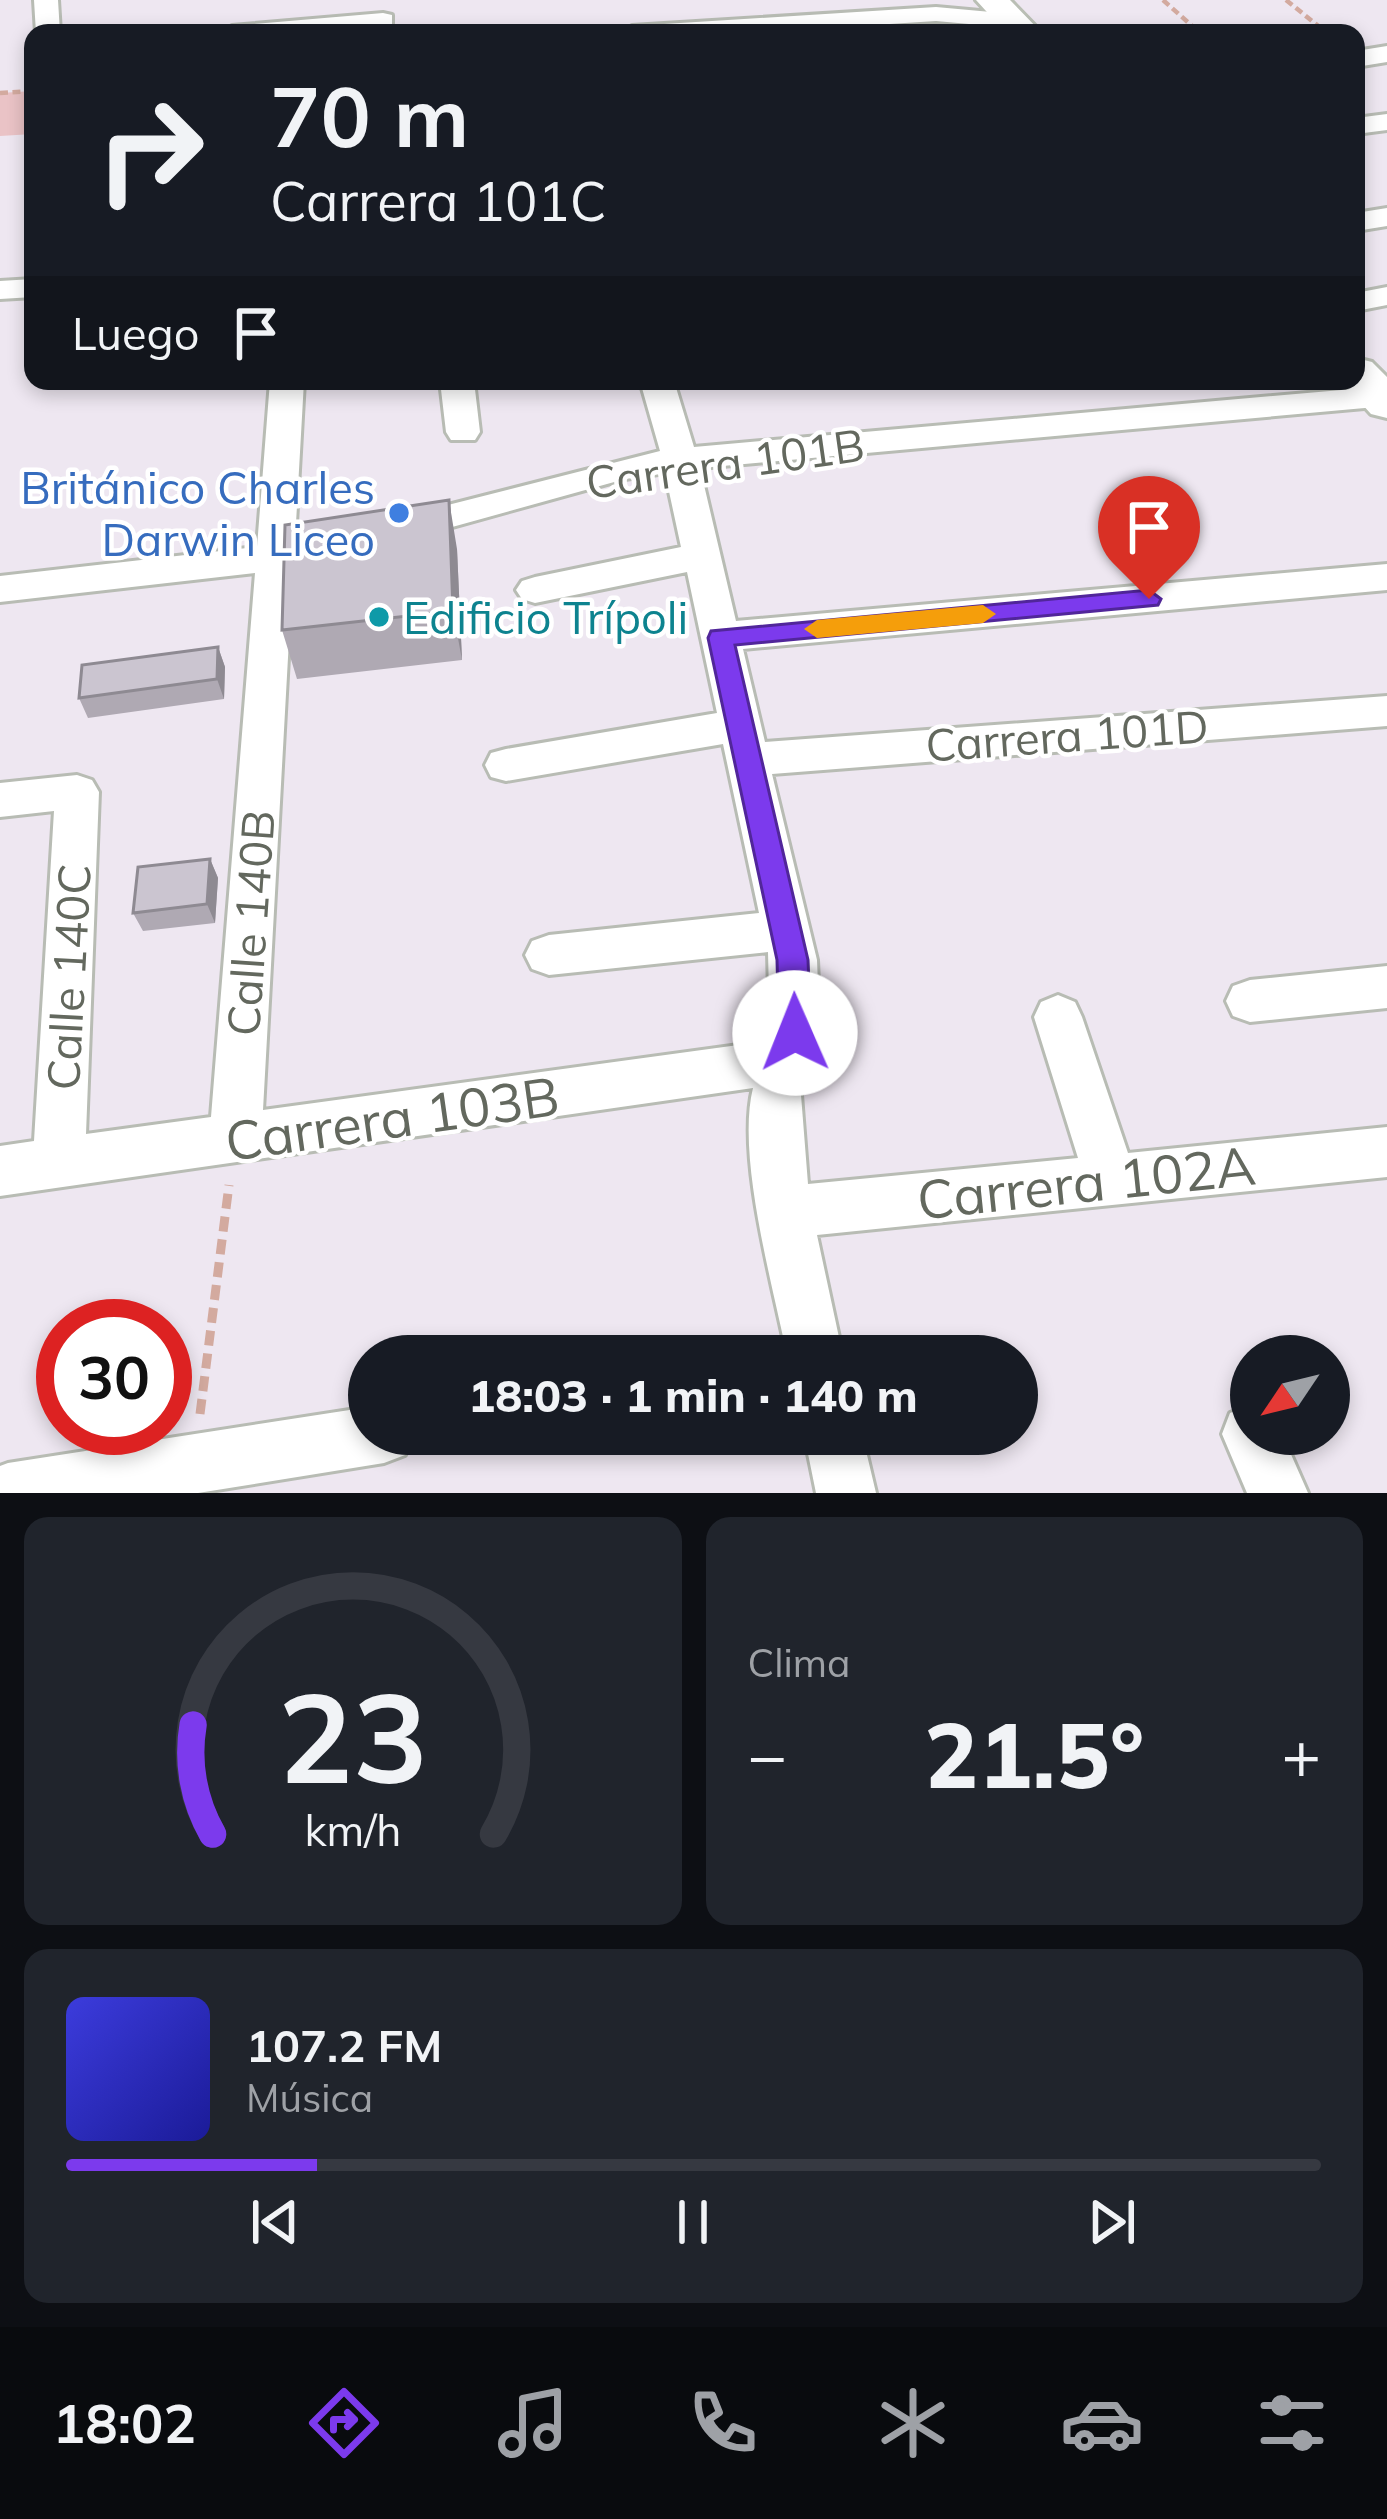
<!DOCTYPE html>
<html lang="es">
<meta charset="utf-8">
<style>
body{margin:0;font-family:Mulish,sans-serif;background:#20242c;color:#f1f3f6;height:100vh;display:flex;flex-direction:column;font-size:45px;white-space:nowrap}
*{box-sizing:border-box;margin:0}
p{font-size:39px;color:#9ea1a6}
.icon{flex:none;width:66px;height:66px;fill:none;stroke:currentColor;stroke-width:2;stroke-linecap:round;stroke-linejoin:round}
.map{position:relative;height:1493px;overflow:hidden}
.panel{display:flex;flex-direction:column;gap:24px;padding:24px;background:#0d0f14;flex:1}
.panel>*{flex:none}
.guide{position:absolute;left:24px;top:24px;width:1341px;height:366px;border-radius:24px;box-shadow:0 6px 18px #0003;background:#171b24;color:#f1f3f6;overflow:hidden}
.needle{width:78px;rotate:235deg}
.fabs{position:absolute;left:1230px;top:1335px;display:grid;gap:24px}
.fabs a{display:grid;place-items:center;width:120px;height:120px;border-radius:50%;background:#171b24;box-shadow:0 6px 18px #0003;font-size:60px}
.speed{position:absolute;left:36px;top:1299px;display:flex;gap:24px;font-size:60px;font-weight:700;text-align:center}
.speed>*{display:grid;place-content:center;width:156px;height:156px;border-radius:50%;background:#171b24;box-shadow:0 6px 18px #0003;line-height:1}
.speed .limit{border:18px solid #d22;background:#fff;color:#111}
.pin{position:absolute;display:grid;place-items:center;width:102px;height:102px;color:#fff;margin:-123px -51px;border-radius:50% 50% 50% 0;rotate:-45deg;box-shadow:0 0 12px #0007}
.pin .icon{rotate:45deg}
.me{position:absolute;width:132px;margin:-66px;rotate:359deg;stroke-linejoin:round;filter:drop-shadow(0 0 9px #0008)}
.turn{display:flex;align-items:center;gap:42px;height:252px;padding:0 48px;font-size:54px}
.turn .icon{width:156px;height:156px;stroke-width:2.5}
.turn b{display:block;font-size:84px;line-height:102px}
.then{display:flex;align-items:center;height:114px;padding:0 48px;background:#0003;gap:24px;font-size:45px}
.big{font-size:90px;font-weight:800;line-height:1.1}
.panel .tile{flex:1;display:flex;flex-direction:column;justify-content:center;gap:18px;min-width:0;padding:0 42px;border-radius:24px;background:#20242c}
.panel .dial{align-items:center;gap:0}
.dial svg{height:312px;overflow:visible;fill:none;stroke:#363941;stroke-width:7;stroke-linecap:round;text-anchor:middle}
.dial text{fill:#f1f3f6;stroke:none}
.song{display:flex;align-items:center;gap:36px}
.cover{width:144px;height:144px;border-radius:18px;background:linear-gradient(135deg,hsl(240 70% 55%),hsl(240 70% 35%))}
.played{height:12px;border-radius:6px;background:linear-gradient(90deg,#7c3aed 20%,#363941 20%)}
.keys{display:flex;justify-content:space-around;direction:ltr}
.heat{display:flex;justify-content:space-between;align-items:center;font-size:66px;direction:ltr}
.panel .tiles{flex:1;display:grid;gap:24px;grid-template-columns:1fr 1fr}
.tile:last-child{grid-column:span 2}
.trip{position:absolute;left:348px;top:1335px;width:690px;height:120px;border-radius:60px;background:#171b24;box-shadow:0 6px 18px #0003;font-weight:800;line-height:120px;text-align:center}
.menu{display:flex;height:192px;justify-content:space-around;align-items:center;background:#090b0e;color:#9ea1a6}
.menu .icon{width:84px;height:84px}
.menu .active{color:#7c3aed}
.menu b{font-size:54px;color:#f1f3f6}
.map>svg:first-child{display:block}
</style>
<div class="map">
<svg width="1387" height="1493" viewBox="0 0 1387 1493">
<rect width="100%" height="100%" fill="#eee7f1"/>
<path fill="#eac3c6" d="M33,91V134L0,136V93Z"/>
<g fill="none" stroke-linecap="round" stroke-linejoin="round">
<g stroke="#b8bcb4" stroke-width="6">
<path id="street" d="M34,0H58L60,33H36Z
M936,7L1013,14L1025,21L1013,28L936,21L749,33H620L632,26Z
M383,13L392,15V25L317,33H220L232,26Z
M1387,46V62L1356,67V51Z
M1387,114V130L1356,134V118Z
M1387,208V226L1356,231V213Z
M33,279V297L0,299V281Z
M1387,287V305L1356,311V293Z
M270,381H304L295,541L338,531L351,535L357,544L351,553L293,567L263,1110L768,1041L770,1033L768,952L549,975L532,969L525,955L532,941L549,935L759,913L723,744L506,781L491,777L485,765L491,753L506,749L717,713L687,572L535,603L522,599L516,590L522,581L535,577L681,547L665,473L625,479L398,542L385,539L380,530L385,521L660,451L640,381H674L694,447L1387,386V406L700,468L736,621L1387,564V590L743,649L765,742L1387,696V726L772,774L817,960L820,1033L801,1095L808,1184L1078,1158L1034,1017L1041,1002L1058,995L1075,1002L1082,1017L1128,1153L1387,1127V1177L817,1235L843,1356H787C773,1285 736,1156 753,1088L0,1196V1146L34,1141L54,811L0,817V783L77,775L92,780L99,792L86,1134L211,1117L255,573L0,602V576L257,547Z
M440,381H474L480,432L475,440H451L446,432Z
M1387,966V1008L1250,1022L1233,1016L1226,1001L1233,986L1250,980Z
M1251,1405V1434H1282L1308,1493H1247L1222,1434L1230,1413Z
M369,1407V1434H413L405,1455L384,1463L198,1493H0V1466L8,1463Z
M804,1434H862L876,1493H816Z"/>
</g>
<g stroke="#babfb5" stroke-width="6">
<path id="secondary" d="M976,0H1010L1042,33H1006Z
M1356,358L1372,362L1387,377V418L1371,414L1341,381H1356Z"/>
</g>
<path stroke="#d3aa9f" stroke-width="4.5" stroke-dasharray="8 4.5" stroke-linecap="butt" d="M1163,0L1200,33
M1286,0L1327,33
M0,93L33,91"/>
<path stroke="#d3aa9f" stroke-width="9" stroke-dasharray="15 8" stroke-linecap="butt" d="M200,1414L229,1185"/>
<use href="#street" fill="#fff" fill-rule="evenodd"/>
<use href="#secondary" fill="#fff" fill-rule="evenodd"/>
</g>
<path fill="#afa9b3" d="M457,549L462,660L297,679L282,630Z
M218,647L225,667L224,699L88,718L79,698Z
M210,859L218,878L215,923L143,931L133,913Z"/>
<path fill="#8e8a92" d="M449,500L457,549L462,660L453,611Z
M218,647L225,667L224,699L217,679Z
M210,859L218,878L215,923L207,904Z"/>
<path fill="#cbc5d0" stroke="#8e8a92" stroke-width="3" d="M449,500L453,611L282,630L285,525Z
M218,647L217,679L79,698L82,665Z
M210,859L207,904L133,913L138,867Z"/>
<path fill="#7c3aed" stroke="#51269a" stroke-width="3" d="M1149,590L1161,599L1158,605L735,645L808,960L811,1033L806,1043L795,1047L784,1043L779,1033L777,960L708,638L711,631Z"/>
<path fill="#f59e0b" d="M983,605L996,614L983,623L817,638L804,629L817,620Z"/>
<circle fill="#3f7fe0" stroke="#fff" stroke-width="4.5" cx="399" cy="513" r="12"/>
<circle fill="#0f9aa8" stroke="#fff" stroke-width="4.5" cx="379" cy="617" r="12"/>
<g text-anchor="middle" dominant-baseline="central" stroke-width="9" stroke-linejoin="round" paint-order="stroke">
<g font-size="45" fill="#63685e" stroke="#fff">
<text transform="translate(725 463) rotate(-8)">Carrera 101B</text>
<text transform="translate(1067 735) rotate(-4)">Carrera 101D</text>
<text transform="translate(250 923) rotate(-86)">Calle 140B</text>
<text transform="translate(68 977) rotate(-87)">Calle 140C</text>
</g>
<g font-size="45" fill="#366cbe" stroke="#fff" text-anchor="end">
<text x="375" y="487">Británico Charles<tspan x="375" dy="52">Darwin Liceo</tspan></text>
</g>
<g font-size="45" fill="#0d838f" stroke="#fff" text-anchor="start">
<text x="403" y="617">Edificio Trípoli</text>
</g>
<g font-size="54" fill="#63685e" stroke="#fff">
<text transform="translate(392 1118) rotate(-8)">Carrera 103B</text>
<text transform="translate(1086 1182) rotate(-6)">Carrera 102A</text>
</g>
</g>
</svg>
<div class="fabs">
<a><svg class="needle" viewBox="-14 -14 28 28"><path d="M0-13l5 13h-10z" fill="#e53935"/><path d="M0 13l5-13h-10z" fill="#9ea1a6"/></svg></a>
</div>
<div class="speed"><div class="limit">30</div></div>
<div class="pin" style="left:1149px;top:599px;background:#d93025"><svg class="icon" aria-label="arrive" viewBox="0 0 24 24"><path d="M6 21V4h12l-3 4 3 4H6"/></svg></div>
<svg class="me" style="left:795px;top:1033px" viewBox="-20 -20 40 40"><circle r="19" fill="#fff"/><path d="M0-13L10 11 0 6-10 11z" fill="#7c3aed"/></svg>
<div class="trip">18:03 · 1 min · 140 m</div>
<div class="guide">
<div class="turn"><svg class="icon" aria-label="right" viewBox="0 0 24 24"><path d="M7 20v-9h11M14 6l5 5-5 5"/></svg><div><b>70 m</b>Carrera 101C</div></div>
<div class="then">Luego<svg class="icon" aria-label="arrive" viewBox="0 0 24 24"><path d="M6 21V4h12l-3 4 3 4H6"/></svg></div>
</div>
</div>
<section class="panel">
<div class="tiles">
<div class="tile dial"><svg viewBox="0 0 100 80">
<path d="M14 69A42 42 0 1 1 86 69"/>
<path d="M14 69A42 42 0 0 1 9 41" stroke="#7c3aed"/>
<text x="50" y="56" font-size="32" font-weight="700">23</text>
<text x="50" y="72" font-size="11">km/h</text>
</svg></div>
<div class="tile"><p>Clima</p>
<div class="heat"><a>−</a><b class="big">21.5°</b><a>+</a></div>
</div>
<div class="tile">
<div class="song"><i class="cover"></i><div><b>107.2 FM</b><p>Música</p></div></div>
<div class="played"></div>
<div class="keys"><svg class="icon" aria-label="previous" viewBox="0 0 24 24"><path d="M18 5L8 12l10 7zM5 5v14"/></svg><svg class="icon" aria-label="pause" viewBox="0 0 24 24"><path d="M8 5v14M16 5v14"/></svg><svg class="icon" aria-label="next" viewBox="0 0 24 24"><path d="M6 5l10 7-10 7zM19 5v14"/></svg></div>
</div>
</div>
</section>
<nav class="menu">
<b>18:02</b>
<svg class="icon active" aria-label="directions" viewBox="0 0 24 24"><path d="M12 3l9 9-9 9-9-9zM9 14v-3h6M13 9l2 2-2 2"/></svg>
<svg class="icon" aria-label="music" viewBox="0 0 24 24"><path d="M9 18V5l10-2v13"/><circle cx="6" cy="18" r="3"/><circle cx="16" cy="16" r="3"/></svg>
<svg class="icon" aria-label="phone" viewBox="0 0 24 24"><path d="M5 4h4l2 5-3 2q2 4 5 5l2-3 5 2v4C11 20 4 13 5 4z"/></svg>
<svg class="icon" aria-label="climate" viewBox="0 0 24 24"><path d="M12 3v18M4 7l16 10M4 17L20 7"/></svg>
<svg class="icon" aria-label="car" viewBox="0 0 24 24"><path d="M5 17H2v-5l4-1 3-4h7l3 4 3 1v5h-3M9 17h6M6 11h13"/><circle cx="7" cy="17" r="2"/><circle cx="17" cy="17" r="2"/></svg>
<svg class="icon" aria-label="filters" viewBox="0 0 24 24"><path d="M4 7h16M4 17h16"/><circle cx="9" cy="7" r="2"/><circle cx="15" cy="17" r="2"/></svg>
</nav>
